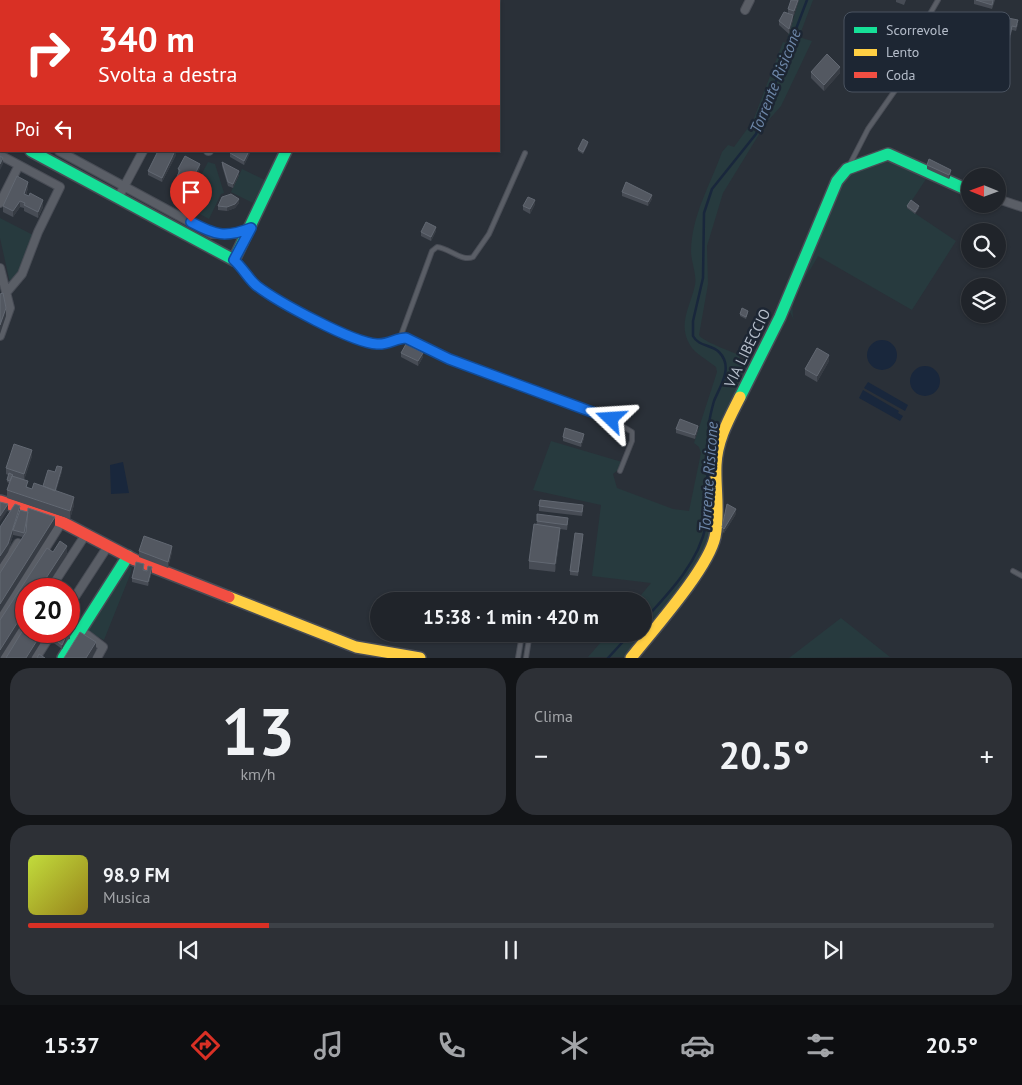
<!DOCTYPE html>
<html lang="it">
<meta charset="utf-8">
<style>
body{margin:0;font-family:"PT Sans",sans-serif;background:#2d3036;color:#f1f3f6;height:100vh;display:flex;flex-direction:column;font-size:19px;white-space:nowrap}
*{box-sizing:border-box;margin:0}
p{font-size:16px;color:#a2a4a8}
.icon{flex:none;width:28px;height:28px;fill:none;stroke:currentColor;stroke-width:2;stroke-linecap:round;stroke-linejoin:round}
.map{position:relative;height:658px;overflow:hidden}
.details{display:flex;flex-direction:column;gap:10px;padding:10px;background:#121417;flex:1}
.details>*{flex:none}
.top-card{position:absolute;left:0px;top:0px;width:500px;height:152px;box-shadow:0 1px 4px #0004,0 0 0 1px #3d4147;background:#d93025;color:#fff;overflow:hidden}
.needle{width:32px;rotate:271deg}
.controls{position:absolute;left:961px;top:168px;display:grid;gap:10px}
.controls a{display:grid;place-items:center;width:45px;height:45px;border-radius:50%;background:#20242a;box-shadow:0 1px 4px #0004,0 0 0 1px #3d4147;font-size:25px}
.speed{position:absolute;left:15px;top:578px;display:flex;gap:10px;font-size:25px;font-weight:700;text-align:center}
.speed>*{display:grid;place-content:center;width:65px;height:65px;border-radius:50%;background:#20242a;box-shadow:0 1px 4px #0004,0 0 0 1px #3d4147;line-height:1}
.speed .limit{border:8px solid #d22;background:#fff;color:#111}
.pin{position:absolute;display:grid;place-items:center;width:42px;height:42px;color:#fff;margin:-51px -21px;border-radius:50% 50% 50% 0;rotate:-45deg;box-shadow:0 0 5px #0007}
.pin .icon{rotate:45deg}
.me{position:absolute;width:55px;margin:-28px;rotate:290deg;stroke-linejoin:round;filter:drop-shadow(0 0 4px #0008)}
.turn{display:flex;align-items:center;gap:18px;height:105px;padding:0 15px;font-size:22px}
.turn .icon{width:65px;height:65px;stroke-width:2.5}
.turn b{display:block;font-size:35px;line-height:42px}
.then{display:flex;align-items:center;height:48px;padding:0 15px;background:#0003;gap:10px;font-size:19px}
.big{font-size:38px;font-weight:700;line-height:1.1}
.details .card{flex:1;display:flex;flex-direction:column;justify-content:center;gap:8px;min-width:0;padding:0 18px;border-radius:20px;background:#2d3036}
.details .dial{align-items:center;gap:0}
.dial b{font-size:65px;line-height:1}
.song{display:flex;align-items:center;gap:15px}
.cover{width:60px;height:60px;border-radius:8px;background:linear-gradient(135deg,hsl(70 70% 55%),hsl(50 70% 35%))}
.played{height:5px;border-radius:2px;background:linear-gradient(90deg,#d93025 25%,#3d4147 25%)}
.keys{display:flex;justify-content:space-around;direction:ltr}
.heat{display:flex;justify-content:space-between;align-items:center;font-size:28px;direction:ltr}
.details .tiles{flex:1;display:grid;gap:10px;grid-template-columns:1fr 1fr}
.card:last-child{grid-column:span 2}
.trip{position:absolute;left:370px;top:592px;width:282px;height:50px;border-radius:25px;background:#20242a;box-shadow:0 1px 4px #0004,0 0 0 1px #3d4147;font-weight:700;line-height:50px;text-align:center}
.menu{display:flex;height:80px;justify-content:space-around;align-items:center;background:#0d0e11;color:#a2a4a8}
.menu .icon{width:35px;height:35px}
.menu .active{color:#d93025}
.menu b{font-size:22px;color:#f1f3f6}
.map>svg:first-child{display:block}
</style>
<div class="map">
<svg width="1022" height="658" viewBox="0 0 1022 658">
<rect width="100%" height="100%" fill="#2a3038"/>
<path fill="#273a3e" d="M799,0H813L799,37L812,41L781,106L766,123L723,193L707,246L708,284L699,335C702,341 730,351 739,355L741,364L749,367L724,420L711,538L695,570L626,657H588L608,634H644V601H636L651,583L592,576L601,505L533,490L551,441L622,462L618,470L613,474L617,488L673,509L689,511L701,453L699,447L694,443L717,372L716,367C708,360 695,354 690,345C677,324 691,305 695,285C697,274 691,262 691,251C692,214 710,186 722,152L728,145L734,147L753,121L783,42L786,43Z
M883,158L928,176L907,208L956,241L912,310L818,256C809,274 787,300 794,320L790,312V307L842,178Z
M208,162L215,164L224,193L221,194L209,219L185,206Z
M242,169L265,180L253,203L231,192Z
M0,218L33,235L23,265L10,283L0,238Z
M127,567H132L130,575L104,640L88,632L87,628Z
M841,618L890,657L789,658Z"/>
<path fill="#19273c" d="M867 355a15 15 0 1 1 30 0a15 15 0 1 1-30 0Z
M910 381a15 15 0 1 1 30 0a15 15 0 1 1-30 0Z
M868,382L908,405L905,411L864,388Z
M863,390L899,411L898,413L903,416L900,421L859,398Z
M123,462L129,493L111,494L110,465Z"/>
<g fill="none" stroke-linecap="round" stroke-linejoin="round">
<path stroke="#19273c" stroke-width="2.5" d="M644,620C669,593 699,562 706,525L709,424C710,416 712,408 714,401C720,386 734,367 719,352C711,344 699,347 693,336V321L703,278L704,213L712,189L756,134L807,0
M608,658L630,634"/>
<g stroke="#484c55" stroke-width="6">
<path id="lane" d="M850,164L868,129L908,72L927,19L938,0
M236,262C244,269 248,279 256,285C274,302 353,343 377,344C388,345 396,338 406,338L449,359L611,419L632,432V441L620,471
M400,338L432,251L437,247C449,248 462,262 473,257L489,234L525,153
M1013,571L1022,576
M528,601V597L538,598L539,601
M518,658L522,634
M526,658L529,639L533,634"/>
</g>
<g stroke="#484c55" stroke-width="10">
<path id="street" d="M745,10L750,0
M0,119L1,120
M0,134L1,135
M59,151L212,234H237L249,229
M208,151H209
M0,155L60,187L38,232L22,274L6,293
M118,198L143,151
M998,199L1022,207
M0,203L19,165
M0,268L10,308L0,336
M0,572L18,543
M50,589L86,534
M69,606L108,546
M0,620L62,522
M69,621L103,647L97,658
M5,658L26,625
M36,658L53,631"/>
</g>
<g stroke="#484c55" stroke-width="14">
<path id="fast" d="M0,23L1,21
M31,151L234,260L286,151
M740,397L780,317L837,181L847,169L888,154L970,191
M63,658L128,556"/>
</g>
<g stroke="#484c55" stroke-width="14">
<path id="slow" d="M14,1L15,0
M229,597L356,647L420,658
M631,658C653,630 708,569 715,537C720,513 715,488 716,465C717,440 729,419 740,397"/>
</g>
<g stroke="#484c55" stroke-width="14">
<path id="jam" d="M0,501L62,522L135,560L229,597"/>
</g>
<use href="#lane" stroke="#5a5e66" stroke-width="4"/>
<use href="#street" stroke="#5a5e66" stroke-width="8"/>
<use href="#fast" stroke="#16e098" stroke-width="11"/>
<use href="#slow" stroke="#ffcf43" stroke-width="11"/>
<use href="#jam" stroke="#f24e42" stroke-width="11"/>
</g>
<path fill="#474c55" d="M799,0L794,15L788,13V9Z
M896,0H906L904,5L896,2Z
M974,0H995L992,9L974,4Z
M793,20L789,34L779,25V21Z
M1018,24L1016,31L1012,30L1010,39L997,36V32Z
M811,72L840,73L824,91L811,78Z
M588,144L583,154L578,151V149Z
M231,151H251L244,165L230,157V153Z
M176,155L162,182L148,175V171Z
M222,162L239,175L233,188L228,186L222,166Z
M927,165L951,174L949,179L927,169Z
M200,168L188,192L175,185V181L178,174V169Z
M28,188L26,195L43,207L38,218L24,211V208L20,207L13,217L3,212V206Z
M622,192L652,199L648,206L622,196Z
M239,203L235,208L227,211L218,210V206Z
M535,204L530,214L523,210V206Z
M907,206L919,208L915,214L907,208Z
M436,231L431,241L421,236V232Z
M748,313L746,319L740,316V314Z
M401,353L423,357L418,366L401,357Z
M829,361L817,382L805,375V369Z
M676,429L698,430L695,439L676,433Z
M563,437L584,438L581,447L563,441Z
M32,456L24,480L28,488L32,489L43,486L55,472L62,471L56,491L74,505L70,519L7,498V490L9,483L7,482L8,475L6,474V468Z
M539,506L583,510L582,516L539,511Z
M20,510L55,525L23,537L13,535L8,552L0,564V527Z
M736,514L724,533L722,531V527Z
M537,521L568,522L567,530L560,529V536L555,572L529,569V561Z
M583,538L578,576L570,575V571Z
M139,551L172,552L168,568L139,557Z
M144,568V570L152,571L148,586L132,582V578Z
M70,627V639L66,640L62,649L51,641V637Z"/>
<path fill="#373c44" d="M798,0H799L794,15V11Z
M793,15V20L789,34V29Z
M840,67V73L824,91V85Z
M176,151V155L162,182V178Z
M249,151H251L244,165V161Z
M3,158V164L0,170V164Z
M200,164V168L188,192V188Z
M951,170V174L949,179V175Z
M239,171V175L233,188V184Z
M28,182V188L24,200V194Z
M652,195V199L648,206V202Z
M239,199V203L235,208L227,211V207Z
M43,200V207L38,218V212Z
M535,200V204L530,214V209Z
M20,201V207L13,217V211Z
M436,227V231L431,241V237Z
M6,308V316L0,334V325Z
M423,353V357L418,366V361Z
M829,355V361L817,382V376Z
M698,426V430L695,439V435Z
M584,434V438L581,447V443Z
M32,450V456L24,480V474Z
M62,467V471L54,496V492Z
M74,497V505L70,519V511Z
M8,504V510L0,522V516Z
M20,506V514L13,530V535L8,552L0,564V556Z
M736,509V514L724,533V529Z
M55,517V525L0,612V604Z
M560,528V536L555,572V564Z
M67,546V554L45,589H39Z
M172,546V552L168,568V562Z
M152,567V571L148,586V582Z
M26,609V617L0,658V650Z
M43,631H48L31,658H26Z
M66,636V640L62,649V645Z
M96,642V650L92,658H86Z"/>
<path fill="#535861" stroke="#626872" d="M791,0H798L794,11L788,9Z
M976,0H993L992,5Z
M784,12L793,15L789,29L779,21Z
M1008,18L1018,20L1016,27L1012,26L1010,35L997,32L1000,21L1007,22Z
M827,54L840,67L824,85L811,72Z
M583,139L588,142L583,152L578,149Z
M158,151H175L162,178L148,171Z
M231,151H249L244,161L230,153Z
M0,156L3,158L0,164Z
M185,156L200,164L188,188L175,181L180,170L178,169Z
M929,159L951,170L949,175L927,165Z
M222,162L239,171L233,184L228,182Z
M17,176L28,182L24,194L29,196L30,193L43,200L38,212L24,205L25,203L20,201L13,211L3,206Z
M626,182L652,195L648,202L622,192Z
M231,194L239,199L235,204L227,207L218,206L222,197Z
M528,197L535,200L530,209L523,206Z
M911,200L919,206L915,212L907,206Z
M426,222L436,227L431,237L421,232Z
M3,293L6,308L0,325V294Z
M742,308L748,311L746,317L740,314Z
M406,344L423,353L418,361L401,353Z
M817,348L829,355L817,376L805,369Z
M680,419L698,426L695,435L676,429Z
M565,428L584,434L581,443L563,437Z
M14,444L32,450L24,474L6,468Z
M57,466L62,467L55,491L43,486L48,470L55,472Z
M9,473L13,475L12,476L10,481L7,480Z
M12,476L28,481L26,487L32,489L34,483L74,497L70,511L7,490Z
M540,500L583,505L582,512L539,506Z
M0,502L8,504L0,516Z
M15,504L20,506L8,544L0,556V527Z
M727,504L736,509L724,529L722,527Z
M28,508L55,517L0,604V573L26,532Z
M20,510L28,512L24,533L13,530Z
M537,514L568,518L567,525L537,521Z
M534,524L560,528L555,564L529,561Z
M575,533L583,534L578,572L570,571Z
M144,536L172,546L168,562L139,551Z
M60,541L67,546L39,589H26V609L0,650V620L47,548L53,552Z
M136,562L144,564L143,570L147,571L148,566L152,567L148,582L132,578Z
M596,595L618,599V601H594Z
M26,625V631H43L26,658H6Z
M69,626L70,627V635L66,636L62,645L51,637L55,631H69Z
M80,632L96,642L86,658H64Z
M39,654L45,658H37Z"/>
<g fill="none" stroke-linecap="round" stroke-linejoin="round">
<g stroke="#114b97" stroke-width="12">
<path id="route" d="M191,222C215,235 225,238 251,228L234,260C243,268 250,281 257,286C278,302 353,343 377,344C388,345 396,338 406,338L449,359L611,419"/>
</g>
<use href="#route" stroke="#1a73e8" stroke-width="9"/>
</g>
<g text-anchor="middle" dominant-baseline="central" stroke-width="5" stroke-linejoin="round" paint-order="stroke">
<g font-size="15" fill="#b4bcc9" stroke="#1d2633">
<text transform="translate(747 348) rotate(-64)">VIA LIBECCIO</text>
</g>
<g font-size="16" font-style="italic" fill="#6d86a8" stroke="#1d2633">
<text transform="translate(775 81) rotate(-68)">Torrente Risicone</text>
<text transform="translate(708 477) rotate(-86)">Torrente Risicone</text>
</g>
</g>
<rect x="844" y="12" width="166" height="80" rx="8" fill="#1d2633" stroke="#4a5360" stroke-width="1"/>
<rect x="854" y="27" width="23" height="6" fill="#16e098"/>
<rect x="854" y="49" width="23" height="7" fill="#ffcf43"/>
<rect x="854" y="72" width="23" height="6" fill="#f24e42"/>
<g font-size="14" fill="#b4bcc9">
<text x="886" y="35">Scorrevole</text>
<text x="886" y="57">Lento</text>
<text x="886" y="80">Coda</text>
</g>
</svg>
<div class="controls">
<a><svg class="needle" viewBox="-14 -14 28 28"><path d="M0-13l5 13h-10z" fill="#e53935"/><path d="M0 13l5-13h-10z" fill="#a2a4a8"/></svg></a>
<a><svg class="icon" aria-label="search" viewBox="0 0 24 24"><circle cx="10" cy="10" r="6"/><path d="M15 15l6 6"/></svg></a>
<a><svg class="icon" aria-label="layers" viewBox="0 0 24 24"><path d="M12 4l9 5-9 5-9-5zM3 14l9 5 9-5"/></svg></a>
</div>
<div class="speed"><div class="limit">20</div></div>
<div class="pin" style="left:191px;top:222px;background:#d93025"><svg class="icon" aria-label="arrive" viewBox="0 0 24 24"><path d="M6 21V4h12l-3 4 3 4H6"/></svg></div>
<svg class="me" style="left:611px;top:419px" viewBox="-20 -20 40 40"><path d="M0-17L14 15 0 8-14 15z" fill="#1a73e8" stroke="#fff" stroke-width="4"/></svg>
<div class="trip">15:38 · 1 min · 420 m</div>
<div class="top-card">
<div class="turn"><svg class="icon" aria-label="right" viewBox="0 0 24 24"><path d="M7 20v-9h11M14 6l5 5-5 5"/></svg><div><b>340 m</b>Svolta a destra</div></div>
<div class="then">Poi<svg class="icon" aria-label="left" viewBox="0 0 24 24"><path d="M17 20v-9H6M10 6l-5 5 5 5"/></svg></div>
</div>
</div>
<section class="details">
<div class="tiles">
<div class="card dial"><b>13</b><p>km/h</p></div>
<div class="card"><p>Clima</p>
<div class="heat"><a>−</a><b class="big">20.5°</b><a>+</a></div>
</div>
<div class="card">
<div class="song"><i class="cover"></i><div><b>98.9 FM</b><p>Musica</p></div></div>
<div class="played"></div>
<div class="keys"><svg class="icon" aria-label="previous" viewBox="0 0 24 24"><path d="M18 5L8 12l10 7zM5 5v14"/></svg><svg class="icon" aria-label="pause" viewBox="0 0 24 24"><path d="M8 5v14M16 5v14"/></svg><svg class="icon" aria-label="next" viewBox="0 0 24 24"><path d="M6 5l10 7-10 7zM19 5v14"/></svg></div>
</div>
</div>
</section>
<nav class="menu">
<b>15:37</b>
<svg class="icon active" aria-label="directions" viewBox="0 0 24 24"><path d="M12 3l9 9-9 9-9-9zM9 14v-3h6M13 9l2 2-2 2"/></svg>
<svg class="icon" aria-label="music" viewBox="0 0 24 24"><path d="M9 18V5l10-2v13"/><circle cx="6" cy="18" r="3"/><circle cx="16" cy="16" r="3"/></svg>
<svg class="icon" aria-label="phone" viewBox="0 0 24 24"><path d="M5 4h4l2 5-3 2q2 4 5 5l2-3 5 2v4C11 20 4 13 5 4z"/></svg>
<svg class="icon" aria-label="climate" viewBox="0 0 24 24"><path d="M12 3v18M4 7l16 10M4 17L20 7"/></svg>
<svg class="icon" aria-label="car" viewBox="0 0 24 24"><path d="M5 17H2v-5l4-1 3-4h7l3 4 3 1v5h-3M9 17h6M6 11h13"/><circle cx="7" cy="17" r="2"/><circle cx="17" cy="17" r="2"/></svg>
<svg class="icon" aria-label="filters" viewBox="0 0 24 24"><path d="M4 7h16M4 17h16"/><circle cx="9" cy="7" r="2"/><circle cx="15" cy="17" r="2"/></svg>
<b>20.5°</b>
</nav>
